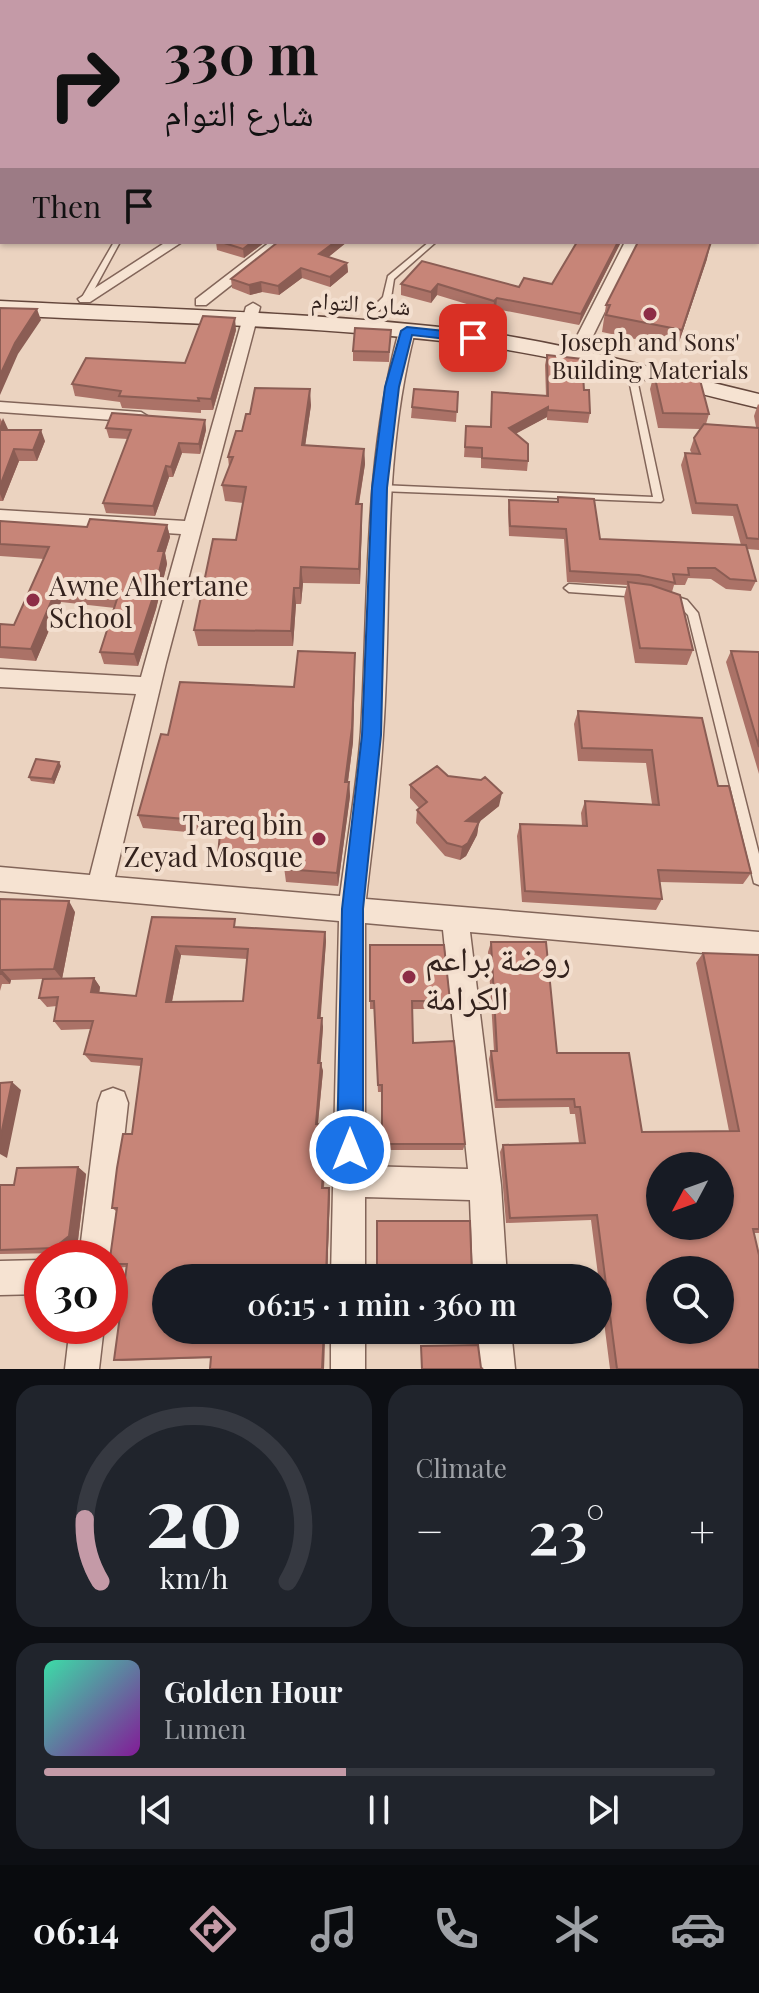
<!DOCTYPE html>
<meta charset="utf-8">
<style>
body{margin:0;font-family:"Playfair Display","Noto Naskh Arabic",serif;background:#20242c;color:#f1f3f6;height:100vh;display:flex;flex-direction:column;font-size:30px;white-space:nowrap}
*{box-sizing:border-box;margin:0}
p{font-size:26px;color:#9ea1a6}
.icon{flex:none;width:44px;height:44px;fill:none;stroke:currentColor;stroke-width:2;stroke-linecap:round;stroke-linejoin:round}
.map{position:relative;height:1369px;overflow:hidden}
.panel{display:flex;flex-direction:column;gap:16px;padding:16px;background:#0d0f14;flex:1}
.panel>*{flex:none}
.banner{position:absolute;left:0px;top:0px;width:760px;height:244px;box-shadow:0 2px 6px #0004;background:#c49aa7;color:#111;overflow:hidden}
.needle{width:52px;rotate:229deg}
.tools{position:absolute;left:646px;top:1152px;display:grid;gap:16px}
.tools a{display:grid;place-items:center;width:88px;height:88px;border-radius:50%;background:#171b24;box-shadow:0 2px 6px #0004;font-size:40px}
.speed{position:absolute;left:24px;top:1240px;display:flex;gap:16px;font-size:40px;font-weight:700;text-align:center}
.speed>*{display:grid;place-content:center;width:104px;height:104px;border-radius:50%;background:#171b24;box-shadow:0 2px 6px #0004;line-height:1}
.speed .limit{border:12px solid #d22;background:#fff;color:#111}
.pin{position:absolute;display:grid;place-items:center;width:68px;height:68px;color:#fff;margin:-34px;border-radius:16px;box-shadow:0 4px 12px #0006}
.me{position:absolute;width:88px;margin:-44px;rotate:0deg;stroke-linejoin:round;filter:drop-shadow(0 0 6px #0008)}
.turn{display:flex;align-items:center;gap:28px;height:168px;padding:0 32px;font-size:36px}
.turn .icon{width:104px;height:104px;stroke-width:2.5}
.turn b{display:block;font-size:56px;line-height:68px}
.then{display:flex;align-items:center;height:76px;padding:0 32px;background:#0003;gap:16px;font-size:30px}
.big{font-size:60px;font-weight:600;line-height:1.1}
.panel .card{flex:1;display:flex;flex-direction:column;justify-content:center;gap:12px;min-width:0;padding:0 28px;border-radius:24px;background:#20242c}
.panel .dial{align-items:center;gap:0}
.dial svg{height:208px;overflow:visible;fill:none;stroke:#363941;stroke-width:7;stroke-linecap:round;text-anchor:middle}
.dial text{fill:#f1f3f6;stroke:none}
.song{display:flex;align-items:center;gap:24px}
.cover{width:96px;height:96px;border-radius:12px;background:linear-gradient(135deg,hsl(160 70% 55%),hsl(290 70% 35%))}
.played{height:8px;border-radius:4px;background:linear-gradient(90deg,#c49aa7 45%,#363941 45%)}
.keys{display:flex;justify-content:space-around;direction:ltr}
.heat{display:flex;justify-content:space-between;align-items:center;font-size:44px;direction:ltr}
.panel .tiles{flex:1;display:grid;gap:16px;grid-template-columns:1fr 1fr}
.card:last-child{grid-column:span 2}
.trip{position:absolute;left:152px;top:1264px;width:460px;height:80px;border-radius:40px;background:#171b24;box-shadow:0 2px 6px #0004;font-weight:600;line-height:80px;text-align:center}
.tabs{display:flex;height:128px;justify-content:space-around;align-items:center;background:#090b0e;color:#9ea1a6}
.tabs .icon{width:56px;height:56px}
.tabs .on{color:#c49aa7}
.tabs b{font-size:36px;color:#f1f3f6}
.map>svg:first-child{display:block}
</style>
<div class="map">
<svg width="759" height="1369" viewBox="0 0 759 1369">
<rect width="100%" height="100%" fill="#ebd3c0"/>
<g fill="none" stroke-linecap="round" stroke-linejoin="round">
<g stroke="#826559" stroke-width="3">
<path id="service" d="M0,15H2V17H0Z
M114,242H120L89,299L82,301L81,299Z
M429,242H436L394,279L391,298L375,315H369V311L383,297L388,276Z
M628,368L635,370L663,500L661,502L380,491L375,488L380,485L653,497L627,370Z
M569,584L640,589L645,593L640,597L569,592L564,588Z
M669,594L687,600L698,613L759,854V885L754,883L753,879L688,615L679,606L665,601L664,598L665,595Z"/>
</g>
<g stroke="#826559" stroke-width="3">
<path id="minor" d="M2,152V163L0,164V153Z
M758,226H759V234H758Z
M166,242H182L90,302H80L78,299Z
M270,242H286L206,305H196V299Z
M625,242H639L590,342L582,347L576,345L574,342Z
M253,303L260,307L166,663L115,877L340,896C347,842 357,787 361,732C369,597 363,462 399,331L407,326L415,331C380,466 393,598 383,735C380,790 372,844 366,899L759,932V958L470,932L501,1185L507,1278H473L470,1200L365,1197V1278H331L339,921L0,891V867L90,875L136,694L0,687V669L141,677L181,534L0,522V510L185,521L246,307ZM365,923L443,930L468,1169L365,1166Z
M0,402L141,412L149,417L141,422L0,412Z
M113,1088L124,1092L128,1103L111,1258L110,1261V1258H79L98,1103L102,1092Z
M42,1260V1294L0,1295V1261Z
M70,1326H104L99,1369H65Z
M331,1330H365V1369H331Z
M477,1330H511L515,1369H481Z"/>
</g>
<g stroke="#64473c" stroke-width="3">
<path id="secondary" d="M0,301C158,309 317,312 474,331C570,343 665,372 759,394V408C665,386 570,357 474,345C317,325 158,323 0,315Z"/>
</g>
<use href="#service" fill="#f6e3d2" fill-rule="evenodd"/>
<use href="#minor" fill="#f6e3d2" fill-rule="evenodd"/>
<use href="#secondary" fill="#f6e3d2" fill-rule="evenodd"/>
</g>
<path fill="#ab7267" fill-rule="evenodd" d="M121,0H188L186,2H121Z
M216,242H265L244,258L217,250Z
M278,242H347L328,257L347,263L348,272L330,287L302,278L279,295L262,292L250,295L232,288L231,279Z
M621,242L579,325L496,309L493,312L437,295L431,303L401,295V284L519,287L552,284Z
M707,259L677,348L602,332L606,305Z
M236,330L213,410H201V413L122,408L120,402L75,396L72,384L185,363Z
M391,330L389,362L353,361V351Z
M547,355L584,390L590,413L588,423L547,420V417L516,433L528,461L527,471L481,468V458L464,457L466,426L490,427L492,392L546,396L545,365Z
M654,374L709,414L706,424L756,427L754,416L758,404L759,405V550L747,549L756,581L751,591L726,589L711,579L688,578L685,585H674L672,592L693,650L687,665L635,663L624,597L627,585L567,582L564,539L509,536L508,510L509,500L557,502L558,497L600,539L741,545L733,516L692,514L681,465L685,453L692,454L690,450L694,438L700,429L658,428L650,389Z
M458,392L456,422L411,418L412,407Z
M311,405L305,445L364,449L365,464L359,504H362V520L360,584L303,583L301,604H296L293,646H198L194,630L236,540L243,503L225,501L222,485L229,467L228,457L242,431Z
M0,418L7,430L45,441L37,461H19L3,501H0Z
M205,420L206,430L200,454L182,453L173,477H169L155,516L106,513L103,503L128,439L109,438L106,428Z
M0,521L87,527L167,525L170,537L165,553L167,564L156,609L138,666L104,664L100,652L115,608L61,602L36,661L0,658V624L14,625L44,559L0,556Z
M731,651L759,652V774L726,662Z
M355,668L353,742L348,782H349L350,796L338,886L286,882L284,867L221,868L218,855L220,835L143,828L138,815L168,735L294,687Z
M578,711L718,786L751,873L743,884L660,882L662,899L656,910L522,902L517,836L520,824L582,825L581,813L585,801L652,804L646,763L578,761L574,724Z
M61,766L54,784L31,781L29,777Z
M448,776L499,806L479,822L477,835L466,856L460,860L445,856L416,823L417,810L419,808L410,798V785Z
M0,899L75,912L62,979L94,978L100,987L99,993L136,996L152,917L238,927L325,932L326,941L320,1018L323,1027L320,1063L323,1071L318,1124L327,1131L324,1188L330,1193L327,1278H166V1330H325L324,1369H210L211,1358L122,1361L114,1360L126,1267L116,1268L110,1265L116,1211L112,1208L132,1134L141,1066L91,1062L84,1054L91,1029L61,1030L54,1021L57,1006L47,1007L39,998L43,979L11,980L10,984H2L0,991ZM181,955L247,959L243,1001L172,1002Z
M491,942L557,1053L642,1132L729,1131L696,963L703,953L759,955V1233H754L759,1369H610L591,1220L506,1223L500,1152L503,1145L579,1143L575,1114H570L569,1107L495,1108L489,1059L491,1051H494L488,952Z
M370,945L450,1001L448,1009H413V1043L465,1144L463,1150H382V1092H378L374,1009H370Z
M78,1167L86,1174L78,1240L63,1253L0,1254V1185H14Z
M377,1221L472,1276L471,1278H377Z"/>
<path fill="#8b5d54" d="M252,242H265L244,258L243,249Z
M335,242H347L320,264L319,254Z
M618,242H621L579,325L581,314Z
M711,242L707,259L677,348L682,330Z
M347,263L348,272L330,287V277Z
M301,268L302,278L279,295L278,286Z
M261,282L262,292L250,295L249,285Z
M438,284L437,295L431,303V292Z
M497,298L496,309L493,312L494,301Z
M37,309L41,320L18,354L0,395V375L15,343Z
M235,318L236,330L213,410L211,399Z
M310,389L311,405L303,461L302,445Z
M548,407L547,417L508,438L509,428Z
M3,418L8,429L3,441L0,434V426Z
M205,420L206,430L200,454L199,444Z
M41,430L45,441L37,461L33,450Z
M179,443L182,453L173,477L171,467Z
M14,449L19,461L3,501L0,494V486Z
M364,449L365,464L356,520V504Z
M166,466L169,477L155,516L153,506Z
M362,504V520L360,584L359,569Z
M167,525L170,537L165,553L167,564L156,609L138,666L134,654L158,551Z
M301,567L303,583L301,604L300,588Z
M294,588L296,604L293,646L291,631Z
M56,590L61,602L36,661L31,649Z
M355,653L353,742L346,796L345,782Z
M59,762L61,766L54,784L52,779Z
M349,782L350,796L338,886L337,873Z
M502,793L499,806L479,822L477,835L466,856L460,860L466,821Z
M69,901L75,912L62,979L54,969Z
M325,932L326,941L320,1027L318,1018Z
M176,946L181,955L170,1011L166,1002Z
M2,970L11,980L10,984L1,974Z
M94,978L100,987L98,1001L91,992Z
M322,1018L323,1027L320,1071L318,1063Z
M321,1063L323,1071L317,1131L316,1124Z
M12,1082L21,1090L7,1158L0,1154V1140Z
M326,1125L327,1131L323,1193L322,1188Z
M78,1167L86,1174L78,1240L63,1253L54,1248Z
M329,1188L330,1193L327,1278H326Z
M324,1330H325L324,1369H322Z"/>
<path fill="#c78578" stroke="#8b5d54" stroke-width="2" fill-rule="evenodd" d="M0,0H44L41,2H15Z
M135,0H181L179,2Z
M207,0H759V28L758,31V2H207Z
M758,33L759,34L758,79Z
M758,85L759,86V214H758Z
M0,90H2V129H0Z
M221,242H252L243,249Z
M278,242H335L319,254L347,263L330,277L301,268L278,286L261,282L249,285L231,279Z
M577,242H618L581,314L497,298L494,301L438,284L431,292L401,284L422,261L519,287L524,278L552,284Z
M638,242H711L682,330L606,315L610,305H606Z
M0,308L37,309L15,343L0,375Z
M203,316L235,318L211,399L198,398L199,401L119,396L121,391L72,384L86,358L185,363Z
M355,328L391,330L389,352L353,351Z
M547,355L582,359L584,390H589L590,413L548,410V407L509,428L528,444V461L482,458V448L465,447L466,426L491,427L492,392L548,396Z
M654,374L700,380L709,414L663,413Z
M255,388L310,389L302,445L364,449L356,504H362L359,569L301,567L300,588H294L291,631L194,630L213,539L236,540L246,487L222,485L233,457H228L236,431H242L246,414H250Z
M414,389L458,392L457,412L412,407Z
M112,413L205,420L199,444L179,443L171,467L166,466L153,506L103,503L131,430L106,428Z
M704,424L759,428V539L747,538L737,505L696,503L685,453L700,454L694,438Z
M0,430H41L33,450L14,449L0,486Z
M558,497L594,499L600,539L746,545L756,581L730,579L715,568H688L689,575L673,574L675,583L639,575L570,571L566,529L510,526L509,500L558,502Z
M90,519L167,525L158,551H164L153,597L134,654L100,652L118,596L56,590L31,649L0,647V624L14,625L49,547L0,544V521L87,527Z
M628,582L651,585L680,595L693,650L640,648Z
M298,651L355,653L352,728L345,782H349L337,873L284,869L286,854L218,855L221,822L138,815L161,734L168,735L180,682L294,687Z
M731,651L759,652V747Z
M578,711L702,718L718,786H729L751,873L658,870L662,899L525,891L520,824L587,826L585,801L659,805L652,750L582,748Z
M36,759L59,762L52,779L29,777Z
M437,766L448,776L481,780L485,777L502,793L466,821L479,822L468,843L462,847L447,843L417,810L427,802L410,785Z
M0,899L69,901L54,969L2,970L1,974H0Z
M152,917L235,919L234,927L325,932L318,1018H322L318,1063H321L316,1124L326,1125L322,1188H329L326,1278H166V1330H324L322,1369H210L211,1357L114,1360L127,1264H110V1258L117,1208H112L117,1168L123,1134H132L142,1059L84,1054L93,1021H54L58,997L39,998L43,979L94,978L91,992L136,996ZM176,946L248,949L243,1001L166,1002Z
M491,942H546L557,1053H629L642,1132L739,1131L703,953L759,955V1229H753L759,1255V1369H617L597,1215L510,1218L503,1145L585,1143L580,1107H575L574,1099L497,1100L491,1051H497ZM660,1166H720V1226H660ZM660,1270H720V1330H660Z
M370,945H444L450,1001H412L413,1043L454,1041L465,1144H382V1085H378L374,1001H370Z
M12,1082L0,1140V1083Z
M78,1167L69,1236L54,1248L0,1250V1185H14L17,1168Z
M377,1221H470L472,1276L377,1277Z
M478,1345L481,1368L483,1369H422L421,1346Z"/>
<path fill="#1a73e8" stroke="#114b97" stroke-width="2" d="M407,327L473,334L479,338L473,342L412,335L399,387L387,488L381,735L363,909V1150L359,1159L350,1163L341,1159L337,1150L342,909L362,735L372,488L385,387L401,331Z"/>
<g fill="#8d2d46" stroke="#f3dfcf" stroke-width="3">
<circle cx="650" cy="314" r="8"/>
<circle cx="33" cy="600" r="8"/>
<circle cx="319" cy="839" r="8"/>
<circle cx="409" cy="977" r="8"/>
</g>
<g text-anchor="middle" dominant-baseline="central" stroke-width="8" stroke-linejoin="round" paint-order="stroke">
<g font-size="24" fill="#33221d" stroke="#f3dfcf">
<text transform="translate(361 302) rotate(4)">شارع التوام</text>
</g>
<g font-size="24" fill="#33221d" stroke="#f3dfcf">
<text x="650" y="341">Joseph and Sons'<tspan x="650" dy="28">Building Materials</tspan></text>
</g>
<g font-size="28" fill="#33221d" stroke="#f3dfcf" text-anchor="start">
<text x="49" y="584">Awne Alhertane<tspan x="49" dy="32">School</tspan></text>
<text x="303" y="823" text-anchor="end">Tareq bin<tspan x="303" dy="32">Zeyad Mosque</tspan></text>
</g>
<g font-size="34" fill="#33221d" stroke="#f3dfcf" text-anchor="start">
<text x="425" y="957">روضة براعم<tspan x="425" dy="39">الكرامة</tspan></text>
</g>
</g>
</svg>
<div class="tools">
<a><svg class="needle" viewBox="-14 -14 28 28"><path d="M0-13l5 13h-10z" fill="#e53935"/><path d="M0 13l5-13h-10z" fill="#9ea1a6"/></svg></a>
<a><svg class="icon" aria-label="search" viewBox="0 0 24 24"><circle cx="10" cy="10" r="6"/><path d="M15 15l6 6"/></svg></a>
</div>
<div class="speed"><div class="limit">30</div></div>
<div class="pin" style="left:473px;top:338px;background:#d93025"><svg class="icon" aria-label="arrive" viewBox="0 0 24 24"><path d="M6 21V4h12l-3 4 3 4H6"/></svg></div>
<svg class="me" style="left:350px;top:1150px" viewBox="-20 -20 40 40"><circle r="17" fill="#1a73e8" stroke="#fff" stroke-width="3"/><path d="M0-11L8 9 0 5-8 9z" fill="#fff"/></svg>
<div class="trip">06:15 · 1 min · 360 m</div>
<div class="banner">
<div class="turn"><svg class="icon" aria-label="right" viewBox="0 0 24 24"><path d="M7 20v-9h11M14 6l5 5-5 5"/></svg><div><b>330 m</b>شارع التوام</div></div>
<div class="then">Then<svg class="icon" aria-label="arrive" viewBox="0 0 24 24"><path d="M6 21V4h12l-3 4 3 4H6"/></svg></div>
</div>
</div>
<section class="panel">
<div class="tiles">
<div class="card dial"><svg viewBox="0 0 100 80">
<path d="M14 69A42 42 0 1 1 86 69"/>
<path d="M14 69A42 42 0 0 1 8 45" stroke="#c49aa7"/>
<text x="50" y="56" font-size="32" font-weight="700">20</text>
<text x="50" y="72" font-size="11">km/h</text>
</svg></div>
<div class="card"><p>Climate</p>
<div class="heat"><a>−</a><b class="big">23°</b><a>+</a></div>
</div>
<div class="card">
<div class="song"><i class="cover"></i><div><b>Golden Hour</b><p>Lumen</p></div></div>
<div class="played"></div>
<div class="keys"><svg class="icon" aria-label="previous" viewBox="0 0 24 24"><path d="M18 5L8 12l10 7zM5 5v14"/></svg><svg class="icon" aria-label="pause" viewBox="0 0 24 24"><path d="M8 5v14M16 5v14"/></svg><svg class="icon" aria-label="next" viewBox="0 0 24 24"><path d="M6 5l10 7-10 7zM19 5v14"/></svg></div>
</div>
</div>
</section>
<nav class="tabs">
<b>06:14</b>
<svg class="icon on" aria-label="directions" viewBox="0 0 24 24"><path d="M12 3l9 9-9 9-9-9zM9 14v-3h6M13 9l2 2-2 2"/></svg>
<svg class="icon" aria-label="music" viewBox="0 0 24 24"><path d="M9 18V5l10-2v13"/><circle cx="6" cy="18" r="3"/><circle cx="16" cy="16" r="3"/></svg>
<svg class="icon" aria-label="phone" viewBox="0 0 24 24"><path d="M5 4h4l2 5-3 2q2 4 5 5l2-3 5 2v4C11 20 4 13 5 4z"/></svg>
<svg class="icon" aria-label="climate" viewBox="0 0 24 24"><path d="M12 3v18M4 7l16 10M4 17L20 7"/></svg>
<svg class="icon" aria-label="car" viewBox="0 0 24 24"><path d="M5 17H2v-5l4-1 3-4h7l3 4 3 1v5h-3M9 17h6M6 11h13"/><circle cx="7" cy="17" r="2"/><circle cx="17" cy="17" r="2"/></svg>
</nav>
